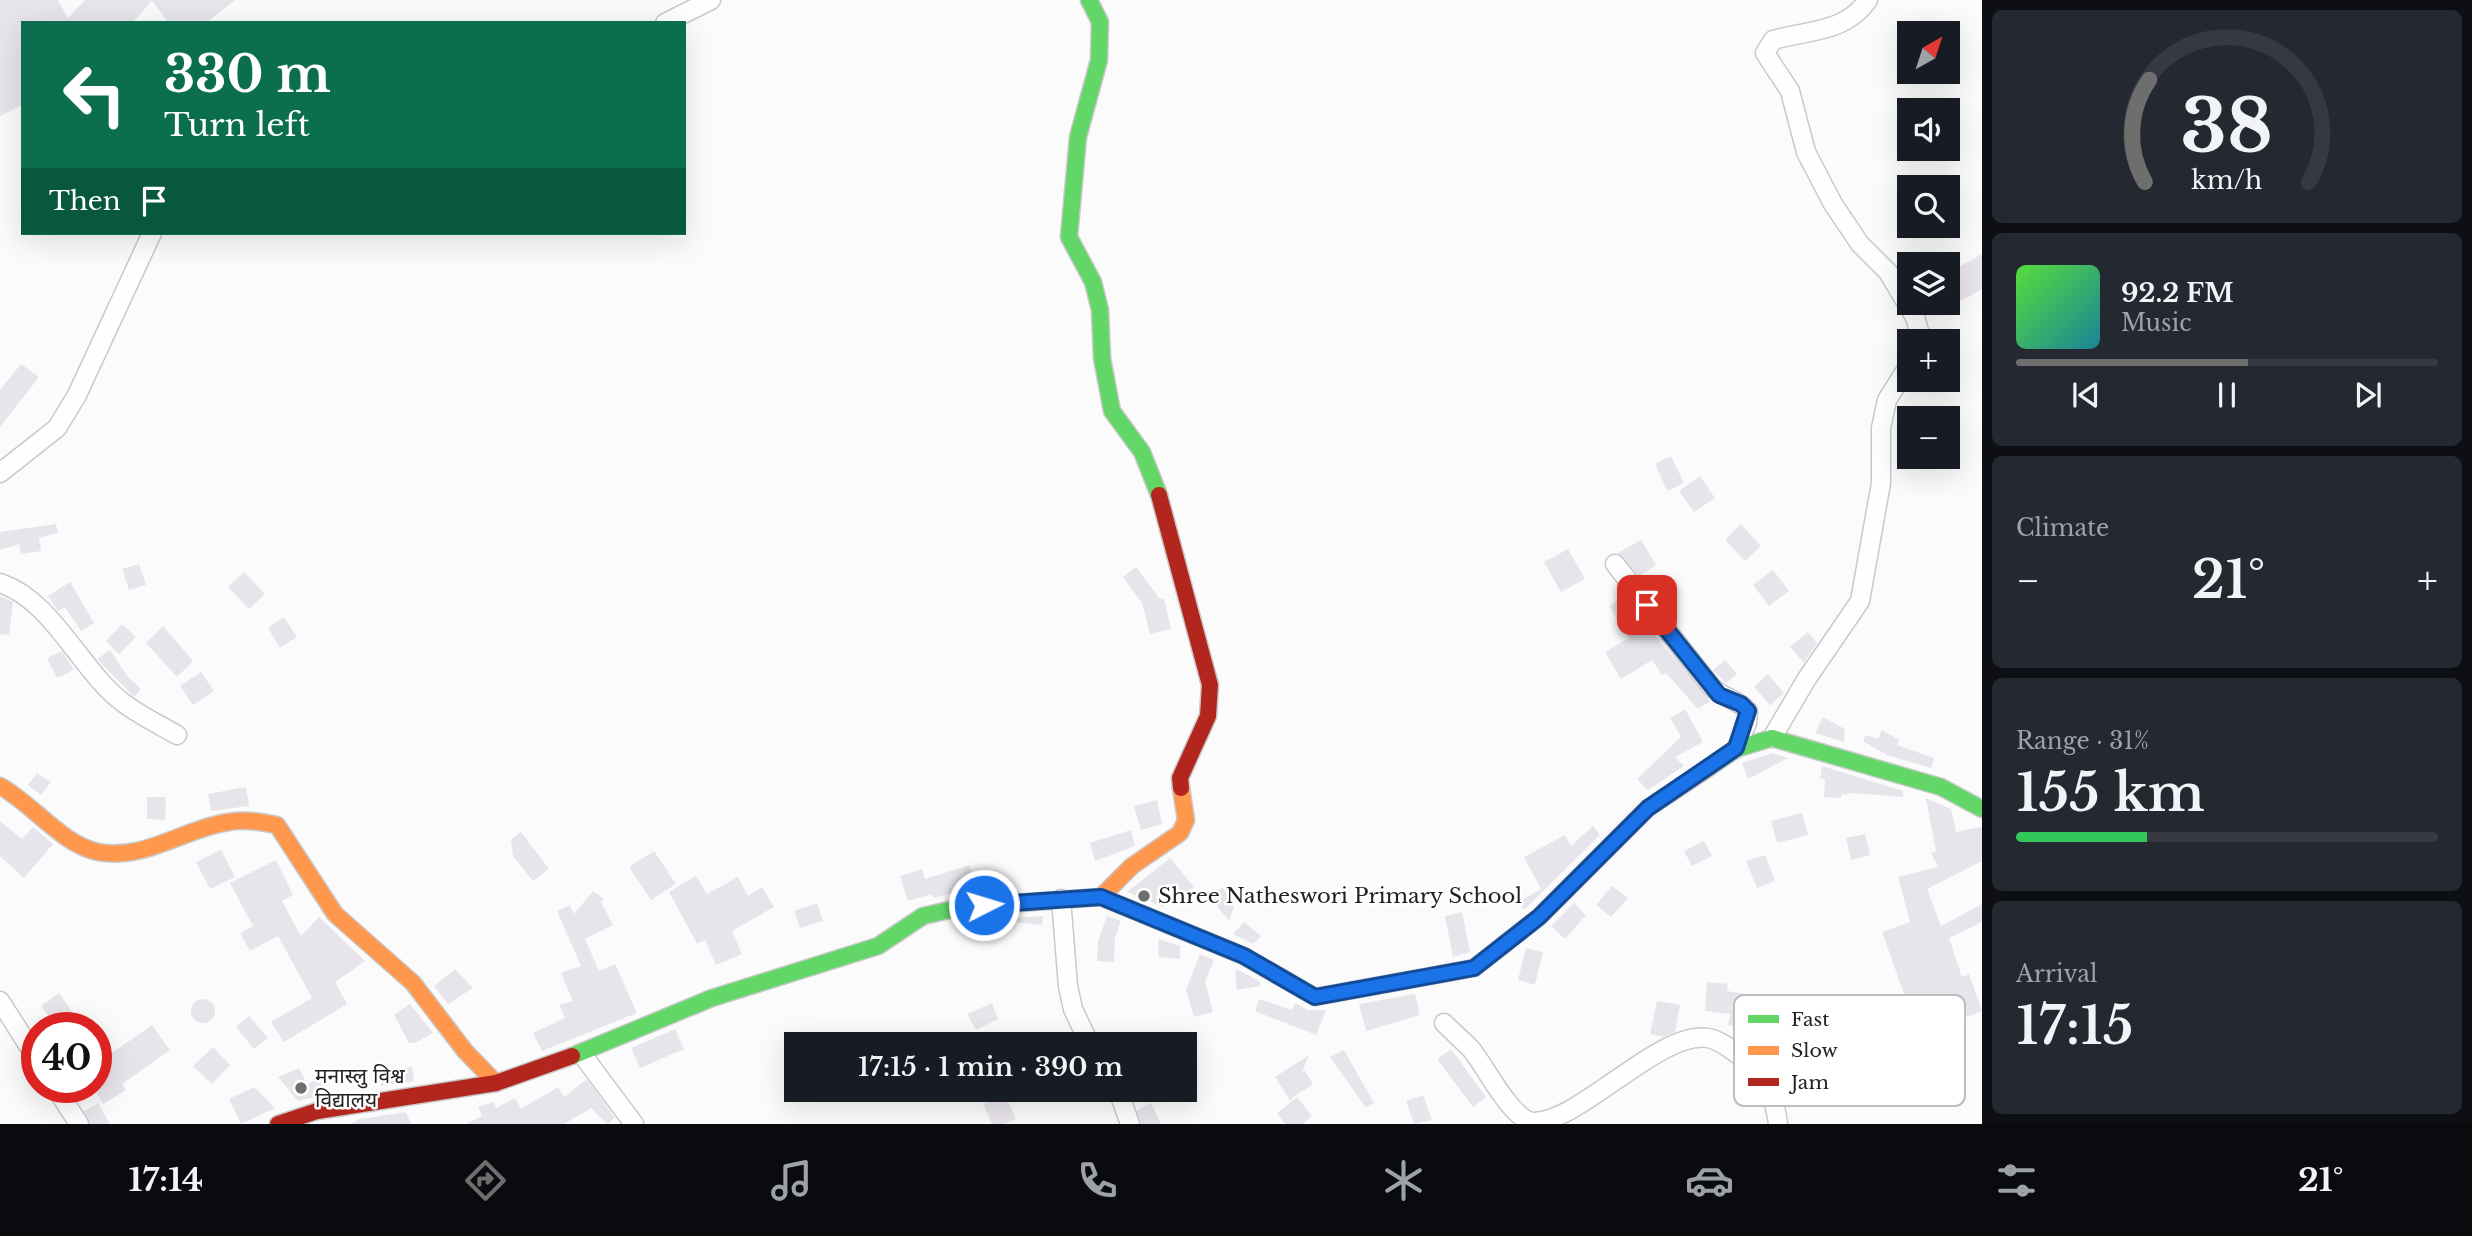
<!DOCTYPE html>
<meta charset="utf-8">
<style>
body{margin:0;font-family:"Libre Baskerville","Noto Sans Devanagari",serif;background:#242831;color:#f1f3f6;height:100vh;display:flex;flex-direction:column;font-size:26px;white-space:nowrap}
*{box-sizing:border-box;margin:0}
p{font-size:23px;color:#9ea1a6}
.icon{flex:none;width:38px;height:38px;fill:none;stroke:currentColor;stroke-width:2;stroke-linecap:round;stroke-linejoin:round}
.map{position:relative;flex:1;overflow:hidden}
.details{display:flex;flex-direction:column;gap:10px;padding:10px;background:#0d0f14;width:490px}
.details>*{flex:none}
.hud{position:absolute;left:21px;top:21px;width:665px;height:214px;border-radius:0px;box-shadow:0 7px 28px #0002;background:#0b6e4f;color:#fff;overflow:hidden}
.needle{width:46px;rotate:39deg}
.buttons{position:absolute;left:1897px;top:21px;display:grid;gap:14px}
.buttons a{display:grid;place-items:center;width:63px;height:63px;border-radius:0px;background:#171b24;box-shadow:0 7px 28px #0002;font-size:35px}
.speed{position:absolute;left:21px;top:1012px;display:flex;gap:14px;font-size:35px;font-weight:700;text-align:center}
.speed>*{display:grid;place-content:center;width:91px;height:91px;border-radius:50%;background:#171b24;box-shadow:0 7px 28px #0002;line-height:1}
.speed .limit{border:10px solid #d22;background:#fff;color:#111}
.pin{position:absolute;display:grid;place-items:center;width:60px;height:60px;color:#fff;margin:-30px;border-radius:14px;box-shadow:0 4px 10px #0006}
.me{position:absolute;width:77px;margin:-38px;rotate:85deg;stroke-linejoin:round;filter:drop-shadow(0 0 5px #0008)}
.turn{display:flex;align-items:center;gap:24px;height:147px;padding:0 28px;font-size:32px}
.turn .icon{width:91px;height:91px;stroke-width:2.5}
.turn b{display:block;font-size:49px;line-height:60px}
.then{display:flex;align-items:center;height:66px;padding:0 28px;background:#0003;gap:14px;font-size:26px}
.big{font-size:52px;font-weight:600;line-height:1.1}
.details .tile{flex:1;display:flex;flex-direction:column;justify-content:center;gap:10px;min-width:0;padding:0 24px;border-radius:10px;background:#242831}
.details .dial{align-items:center;gap:0}
.dial svg{height:182px;overflow:visible;fill:none;stroke:#363941;stroke-width:7;stroke-linecap:round;text-anchor:middle}
.dial text{fill:#f1f3f6;stroke:none}
.song{display:flex;align-items:center;gap:21px}
.cover{width:84px;height:84px;border-radius:10px;background:linear-gradient(135deg,hsl(110 70% 55%),hsl(190 70% 35%))}
.played{height:7px;border-radius:4px;background:linear-gradient(90deg,#6e6e6f 55%,#363941 55%)}
.keys{display:flex;justify-content:space-around;direction:ltr}
.heat{display:flex;justify-content:space-between;align-items:center;font-size:38px;direction:ltr}
.charge{height:10px;border-radius:5px;background:linear-gradient(90deg,#34c759 31%,#363941 0)}
.trip{position:absolute;left:784px;top:1032px;width:413px;height:70px;border-radius:0px;background:#171b24;box-shadow:0 7px 28px #0002;font-weight:600;line-height:70px;text-align:center}
.dock{display:flex;height:112px;justify-content:space-around;align-items:center;background:#090b0e;color:#9ea1a6}
.dock .icon{width:49px;height:49px}
.dock .active{color:#6e6e6f}
.dock b{font-size:32px;color:#f1f3f6}
main{display:flex;flex:1;min-height:0}
.map>svg:first-child{display:block}
</style>
<main>
<div class="map">
<svg width="1982" height="1124" viewBox="0 0 1982 1124">
<rect width="100%" height="100%" fill="#fcfbfc"/>
<path fill="#e8e4eb" d="M0,0H58L68,18L85,0H235L206,23H169L152,1L132,23H23V105L0,116Z
M1982,254V289L1948,308V273Z
M21,364L39,377L0,427V390Z
M1671,456L1684,483L1667,491L1655,464Z
M1700,476L1715,498L1694,512L1679,491Z
M56,524L58,533L39,538L41,551L21,554L19,544L0,550V532Z
M1741,524L1761,546L1745,561L1725,540Z
M1641,540L1656,565L1639,576L1618,553Z
M1568,549L1585,579L1561,592L1544,562Z
M139,564L146,585L129,590L122,569Z
M1136,567L1160,599L1164,598L1171,629L1150,634L1142,603L1123,577Z
M1773,570L1789,591L1769,606L1753,585Z
M244,572L265,594L249,609L228,587Z
M70,582L94,623L81,631L65,607L58,611L48,596Z
M0,596L13,602L9,635L0,634Z
M1625,596L1642,620L1711,701L1698,709L1666,673L1662,675L1652,660L1621,679L1605,652L1629,638L1609,606Z
M284,617L297,637L280,648L268,628Z
M122,624L136,637L119,654L106,641Z
M163,626L193,661L177,677L146,643Z
M1808,632L1817,643L1804,663L1790,647Z
M110,650L128,677L141,689L134,697L97,659Z
M62,651L74,670L57,678L47,658Z
M1725,660L1737,674L1726,683L1713,670Z
M201,672L214,691L193,705L180,686Z
M1768,674L1784,693L1770,705L1754,687Z
M1685,709L1703,742L1675,757L1684,766L1648,790L1637,779L1681,737L1670,718Z
M1823,717L1845,729L1844,742L1815,733Z
M1882,730L1899,740L1897,745L1934,758L1931,768L1887,755L1863,741L1866,735L1878,739Z
M1773,753L1788,758L1748,779L1742,763Z
M1822,766L1903,791V797L1853,793L1841,795V798L1824,797L1825,779H1820Z
M37,773L51,782L41,795L28,785Z
M246,787L249,806L211,811L208,794Z
M147,797H166L165,820L147,819Z
M1926,798L1951,809L1956,832L1982,827V861L1927,889L1941,926L1982,904V922L1949,938L1962,977L1969,974L1982,1011L1958,1020L1957,1016L1917,1030L1882,932L1910,922L1898,877L1938,867L1931,853L1936,851Z
M1157,800L1162,824L1141,830L1134,806Z
M1802,813L1808,835L1777,843L1771,821Z
M0,821L22,839L33,827L53,844L24,878L0,856Z
M1593,826L1600,835L1524,910L1519,902L1541,889L1524,857L1565,835L1571,846Z
M1131,830L1135,846L1095,861L1090,843Z
M521,832L549,869L533,881L513,856L511,839Z
M1865,834L1870,855L1851,860L1846,838Z
M1704,841L1712,856L1692,866L1684,851Z
M221,850L235,877L210,889L196,862Z
M654,851L676,884L651,900L629,867Z
M1765,855L1775,881L1757,888L1746,861Z
M1170,858L1194,887L1178,900L1172,893L1163,907L1127,892Z
M276,860L293,895L282,901L301,936L319,917L365,961L335,982L347,1004L284,1042L271,1022L312,998L278,936L250,951L240,933L253,926L230,883Z
M970,865L975,887L933,898L932,894L908,901L900,876L922,869L925,879Z
M696,876L707,894L738,877L748,896L762,887L774,907L732,931L742,954L716,965L705,940L697,944L669,892Z
M1612,886L1628,898L1611,917L1596,905Z
M1222,887L1235,904L1229,921L1210,897Z
M593,891L604,899L601,902L613,925L585,939L599,971L615,964L637,1013L542,1051L533,1033L565,1018L559,1005L573,1001L561,973L581,966L557,911L570,905L574,914Z
M817,903L823,921L800,928L794,911Z
M1574,903L1586,915L1565,939L1551,926Z
M1462,912L1470,952L1453,957L1445,916Z
M1043,916L1042,925L1013,922L1014,927L986,930L985,920Z
M1107,916L1121,921L1115,937L1114,962L1097,961L1098,941Z
M1244,922L1261,936L1253,944L1233,934Z
M1158,939L1180,946V959L1159,957Z
M1526,948L1543,952L1535,985L1518,980Z
M1200,954L1214,960L1205,981L1213,1012L1194,1017L1186,990Z
M455,969L473,988L448,1004L434,986Z
M1239,970L1260,982V986L1237,990L1235,971Z
M1707,982L1728,984L1727,991L1753,995L1748,1028L1728,1025L1730,1014L1705,1011Z
M59,993L75,1016L56,1027L41,1006Z
M1415,994L1420,1015L1366,1031L1359,1004Z
M191 1011a12 12 0 1 1 24 0a12 12 0 1 1-24 0Z
M1259,999L1292,1010L1295,1003L1308,1010H1326L1316,1035L1255,1011Z
M1657,1001L1680,1005L1675,1032L1664,1037L1650,1034Z
M992,1003L998,1019L976,1030L967,1014Z
M410,1004L433,1033L415,1043H409L394,1015Z
M249,1016L268,1038L254,1049L236,1027Z
M152,1025L170,1050L122,1084L126,1090L103,1104L96,1092V1042L106,1057Z
M675,1029L684,1049L640,1068L631,1048Z
M213,1047L230,1065L212,1084L193,1066Z
M1451,1049L1486,1097L1473,1107L1437,1059Z
M1344,1050L1374,1103L1366,1108L1330,1057Z
M1309,1055L1302,1073L1305,1071L1313,1084L1292,1098L1291,1102L1297,1097L1312,1116L1303,1124H1285L1277,1113L1291,1102L1275,1077Z
M412,1067L414,1081L381,1086L379,1071Z
M299,1068L307,1084L321,1078L328,1094L299,1101L296,1099L278,1077Z
M587,1079L615,1118L607,1124L591,1108L564,1124H466L482,1116L478,1107L494,1102L496,1108L515,1098L521,1109L558,1087L564,1097Z
M254,1087L275,1108L241,1124L229,1099Z
M1005,1095L1016,1119L1005,1124H992L983,1104Z
M1423,1095L1432,1120L1414,1124L1406,1101Z
M98,1103L110,1124H90L84,1111Z
M1151,1103L1161,1124H1141L1137,1110Z
M406,1112L411,1124H351L360,1119Z"/>
<g fill="none" stroke-linecap="round" stroke-linejoin="round">
<g stroke="#cac9ca" stroke-width="21">
<path id="street" d="M1868,0C1845,33 1808,30 1773,40L1765,53L1790,91L1806,152L1833,204L1860,244L1888,272L1915,317L1922,341
M665,23L711,0
M0,473L57,428L77,395L152,233
M1615,564L1711,686C1722,698 1738,699 1748,711L1747,723L1736,749
M0,583C52,600 80,669 121,701C137,714 158,724 177,735
M1772,738L1806,680L1860,601L1881,483V428L1887,400L1909,365
M1061,899L1068,986L1073,1009L1090,1045
M0,1001L37,1059
M1444,1023C1453,1032 1462,1040 1471,1049C1486,1067 1510,1117 1532,1122C1579,1124 1659,1030 1708,1038C1720,1040 1730,1049 1740,1056C1762,1073 1775,1097 1778,1124
M581,1053L634,1124
M55,1087L79,1124
M1118,1090L1130,1124"/>
</g>
<g stroke="#cac9ca" stroke-width="19">
<path id="fast" d="M1089,0L1100,22L1099,60L1078,137L1069,237L1093,282L1100,310L1102,358L1112,411L1142,452L1159,495
M1710,767L1736,749L1772,738L1941,787L1982,809
M572,1056L712,998L878,946L923,916L962,907L1101,897L1193,935"/>
</g>
<g stroke="#cac9ca" stroke-width="19">
<path id="slow" d="M0,786C33,804 61,844 98,852C144,861 185,828 229,822C245,819 261,822 277,825L335,914L413,983L465,1051L496,1083
M1101,897L1132,866L1180,833L1186,820L1181,788
M1193,935L1244,956L1315,997L1474,968L1539,917L1648,808L1710,767"/>
</g>
<g stroke="#cac9ca" stroke-width="19">
<path id="jam" d="M1159,495L1210,685L1208,716L1180,778L1181,788
M278,1124L317,1111L496,1083L572,1056"/>
</g>
<use href="#street" stroke="#fffeff" stroke-width="18"/>
<use href="#fast" stroke="#63d668" stroke-width="16"/>
<use href="#slow" stroke="#ff974d" stroke-width="16"/>
<use href="#jam" stroke="#b3261e" stroke-width="16"/>
</g>
<g fill="none" stroke-linecap="round" stroke-linejoin="round">
<g stroke="#114b97" stroke-width="18">
<path id="route" d="M984,905L1101,897L1244,956L1315,997L1474,968L1539,917L1648,808L1736,748L1748,711L1741,704L1719,695L1647,605"/>
</g>
<use href="#route" stroke="#1a73e8" stroke-width="12"/>
</g>
<g fill="#6e6e6f" stroke="#fff" stroke-width="2.5">
<circle cx="1144" cy="896" r="7"/>
<circle cx="301" cy="1088" r="7"/>
</g>
<g text-anchor="middle" dominant-baseline="central" stroke-width="5" stroke-linejoin="round" paint-order="stroke">
<g font-size="21" fill="#222223" stroke="#fff" text-anchor="start">
<text x="1158" y="896">Shree Natheswori Primary School</text>
<text x="315" y="1076">मनास्लु विश्व<tspan x="315" dy="24">विद्यालय</tspan></text>
</g>
</g>
<rect x="1734" y="995" width="231" height="111" rx="10" fill="#fff" stroke="#bdbdbd" stroke-width="2"/>
<rect x="1748" y="1015" width="31" height="8" fill="#63d668"/>
<rect x="1748" y="1046" width="31" height="9" fill="#ff974d"/>
<rect x="1748" y="1078" width="31" height="8" fill="#b3261e"/>
<g font-size="19" fill="#222223">
<text x="1791" y="1026">Fast</text>
<text x="1791" y="1057">Slow</text>
<text x="1791" y="1089">Jam</text>
</g>
</svg>
<div class="buttons">
<a><svg class="needle" viewBox="-14 -14 28 28"><path d="M0-13l5 13h-10z" fill="#e53935"/><path d="M0 13l5-13h-10z" fill="#9ea1a6"/></svg></a>
<a><svg class="icon" aria-label="sound" viewBox="0 0 24 24"><path d="M4 9h4l5-4v14l-5-4H4zM17 9q2 3 0 6"/></svg></a>
<a><svg class="icon" aria-label="search" viewBox="0 0 24 24"><circle cx="10" cy="10" r="6"/><path d="M15 15l6 6"/></svg></a>
<a><svg class="icon" aria-label="layers" viewBox="0 0 24 24"><path d="M12 4l9 5-9 5-9-5zM3 14l9 5 9-5"/></svg></a>
<a>+</a>
<a>−</a>
</div>
<div class="speed"><div class="limit">40</div></div>
<div class="pin" style="left:1647px;top:605px;background:#d93025"><svg class="icon" aria-label="arrive" viewBox="0 0 24 24"><path d="M6 21V4h12l-3 4 3 4H6"/></svg></div>
<svg class="me" style="left:984px;top:905px" viewBox="-20 -20 40 40"><circle r="17" fill="#1a73e8" stroke="#fff" stroke-width="3"/><path d="M0-11L8 9 0 5-8 9z" fill="#fff"/></svg>
<div class="trip">17:15 · 1 min · 390 m</div>
<div class="hud">
<div class="turn"><svg class="icon" aria-label="left" viewBox="0 0 24 24"><path d="M17 20v-9H6M10 6l-5 5 5 5"/></svg><div><b>330 m</b>Turn left</div></div>
<div class="then">Then<svg class="icon" aria-label="arrive" viewBox="0 0 24 24"><path d="M6 21V4h12l-3 4 3 4H6"/></svg></div>
</div>
</div>
<section class="details">
<div class="tile dial"><svg viewBox="0 0 100 80">
<path d="M14 69A42 42 0 1 1 86 69"/>
<path d="M14 69A42 42 0 0 1 16 24" stroke="#6e6e6f"/>
<text x="50" y="56" font-size="32" font-weight="700">38</text>
<text x="50" y="72" font-size="11">km/h</text>
</svg></div>
<div class="tile">
<div class="song"><i class="cover"></i><div><b>92.2 FM</b><p>Music</p></div></div>
<div class="played"></div>
<div class="keys"><svg class="icon" aria-label="previous" viewBox="0 0 24 24"><path d="M18 5L8 12l10 7zM5 5v14"/></svg><svg class="icon" aria-label="pause" viewBox="0 0 24 24"><path d="M8 5v14M16 5v14"/></svg><svg class="icon" aria-label="next" viewBox="0 0 24 24"><path d="M6 5l10 7-10 7zM19 5v14"/></svg></div>
</div>
<div class="tile"><p>Climate</p>
<div class="heat"><a>−</a><b class="big">21°</b><a>+</a></div>
</div>
<div class="tile"><p>Range · 31%</p><b class="big">155 km</b><div class="charge"></div></div>
<div class="tile"><p>Arrival</p><b class="big">17:15</b></div>
</section>
</main>
<nav class="dock">
<b>17:14</b>
<svg class="icon active" aria-label="directions" viewBox="0 0 24 24"><path d="M12 3l9 9-9 9-9-9zM9 14v-3h6M13 9l2 2-2 2"/></svg>
<svg class="icon" aria-label="music" viewBox="0 0 24 24"><path d="M9 18V5l10-2v13"/><circle cx="6" cy="18" r="3"/><circle cx="16" cy="16" r="3"/></svg>
<svg class="icon" aria-label="phone" viewBox="0 0 24 24"><path d="M5 4h4l2 5-3 2q2 4 5 5l2-3 5 2v4C11 20 4 13 5 4z"/></svg>
<svg class="icon" aria-label="climate" viewBox="0 0 24 24"><path d="M12 3v18M4 7l16 10M4 17L20 7"/></svg>
<svg class="icon" aria-label="car" viewBox="0 0 24 24"><path d="M5 17H2v-5l4-1 3-4h7l3 4 3 1v5h-3M9 17h6M6 11h13"/><circle cx="7" cy="17" r="2"/><circle cx="17" cy="17" r="2"/></svg>
<svg class="icon" aria-label="filters" viewBox="0 0 24 24"><path d="M4 7h16M4 17h16"/><circle cx="9" cy="7" r="2"/><circle cx="15" cy="17" r="2"/></svg>
<b>21°</b>
</nav>
